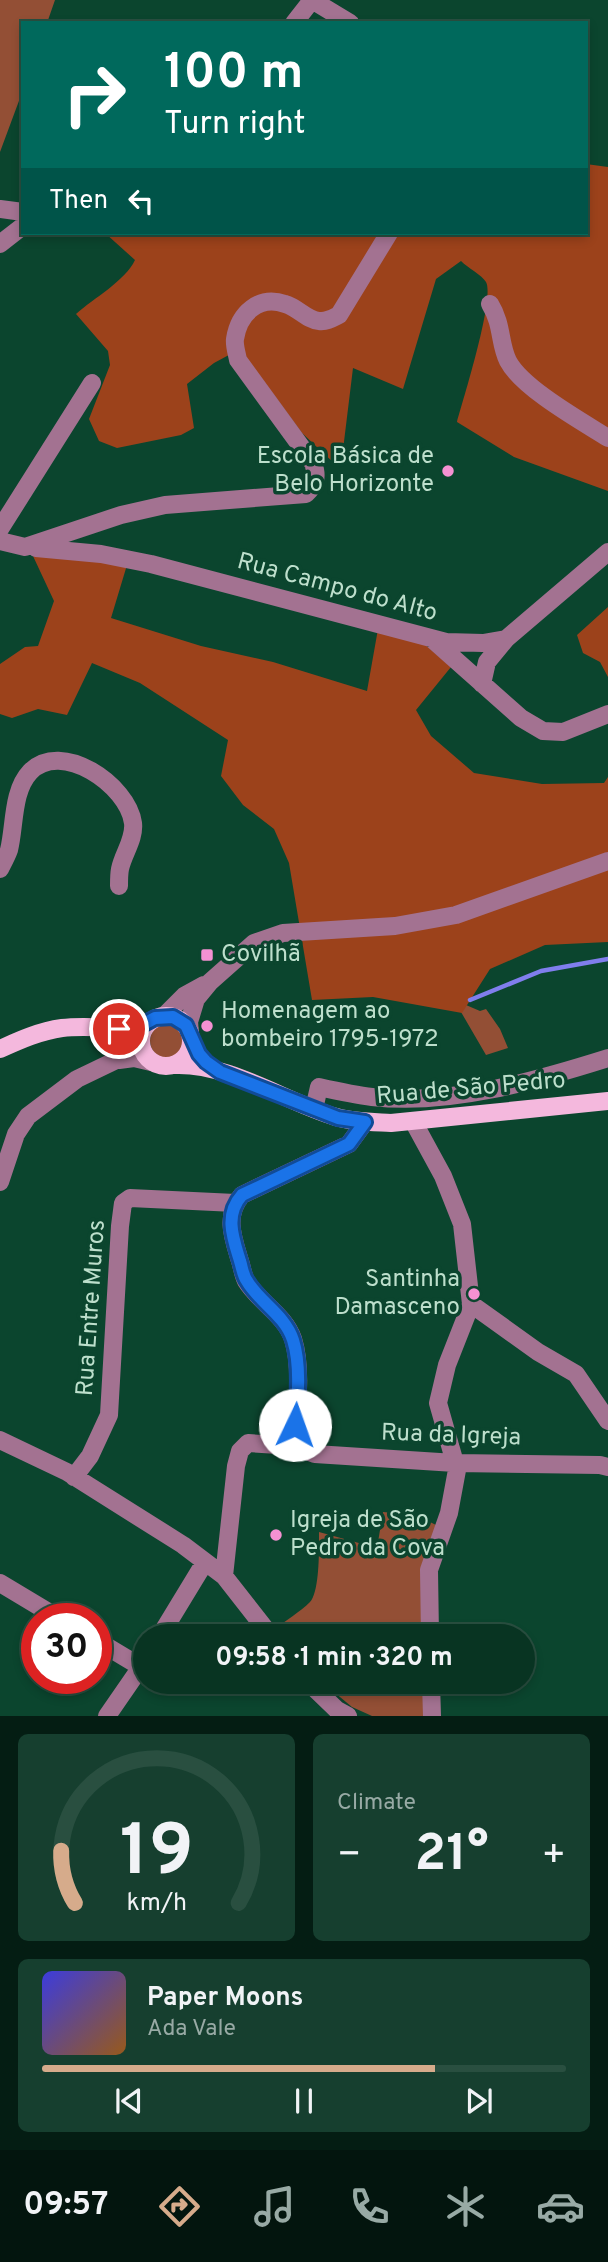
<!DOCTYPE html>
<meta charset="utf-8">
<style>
body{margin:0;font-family:Overpass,sans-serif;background:#163f2f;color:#f1f3f6;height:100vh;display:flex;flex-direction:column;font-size:26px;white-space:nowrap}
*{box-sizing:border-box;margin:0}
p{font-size:23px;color:#98aaa5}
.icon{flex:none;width:38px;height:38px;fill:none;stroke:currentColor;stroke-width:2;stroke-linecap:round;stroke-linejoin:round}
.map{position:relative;height:1716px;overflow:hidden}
.drawer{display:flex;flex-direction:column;gap:18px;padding:18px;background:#041d13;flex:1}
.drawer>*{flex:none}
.banner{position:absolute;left:21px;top:21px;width:567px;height:214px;border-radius:0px;box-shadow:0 4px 10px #0003,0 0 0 2px #294f40;background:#00695c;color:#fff;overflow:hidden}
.speed{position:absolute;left:21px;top:1603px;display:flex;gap:14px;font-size:35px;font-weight:700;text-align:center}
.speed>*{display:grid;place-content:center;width:91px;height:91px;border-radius:50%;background:#083422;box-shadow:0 4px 10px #0003,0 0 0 2px #294f40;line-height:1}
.speed .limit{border:10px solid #d22;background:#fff;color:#111}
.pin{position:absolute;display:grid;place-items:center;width:60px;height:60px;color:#fff;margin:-30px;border:4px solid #fff;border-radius:50%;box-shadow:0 2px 7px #0007}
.me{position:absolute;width:77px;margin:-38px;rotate:3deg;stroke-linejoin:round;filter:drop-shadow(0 0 5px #0008)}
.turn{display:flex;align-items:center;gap:24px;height:147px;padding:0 28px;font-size:32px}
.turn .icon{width:91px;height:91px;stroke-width:2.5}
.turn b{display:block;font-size:49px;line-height:60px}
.then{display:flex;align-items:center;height:66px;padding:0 28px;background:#0003;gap:14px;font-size:26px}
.big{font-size:52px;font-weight:700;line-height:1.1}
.drawer .tile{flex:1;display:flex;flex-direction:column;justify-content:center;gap:10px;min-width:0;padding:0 24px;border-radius:10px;background:#163f2f}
.drawer .dial{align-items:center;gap:0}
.dial svg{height:182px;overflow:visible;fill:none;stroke:#294f40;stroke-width:7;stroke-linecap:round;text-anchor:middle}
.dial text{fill:#f1f3f6;stroke:none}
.song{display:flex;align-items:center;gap:21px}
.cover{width:84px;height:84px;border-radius:10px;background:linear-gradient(135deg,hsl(240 70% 55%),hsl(30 70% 35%))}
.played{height:7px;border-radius:4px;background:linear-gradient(90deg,#d6ab8b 75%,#294f40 75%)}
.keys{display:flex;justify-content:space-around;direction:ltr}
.heat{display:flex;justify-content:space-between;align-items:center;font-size:38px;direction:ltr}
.drawer .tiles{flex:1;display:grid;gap:18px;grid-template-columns:1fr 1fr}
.tile:last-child{grid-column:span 2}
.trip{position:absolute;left:133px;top:1624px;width:402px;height:70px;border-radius:35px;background:#083422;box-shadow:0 4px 10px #0003,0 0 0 2px #294f40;font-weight:700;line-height:70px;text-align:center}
.menu{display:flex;height:112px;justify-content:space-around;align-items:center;background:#03150e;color:#98aaa5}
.menu .icon{width:49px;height:49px}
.menu .active{color:#d6ab8b}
.menu b{font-size:32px;color:#f1f3f6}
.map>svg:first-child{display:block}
</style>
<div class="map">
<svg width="608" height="1716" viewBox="0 0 608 1716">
<rect width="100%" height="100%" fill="#0b452e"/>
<path fill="#934f35" d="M0,0H55L47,23H23V90L0,152Z
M466,1005L480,1011L486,1009L500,1029L508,1048L486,1055L461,1012Z
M150 1041a17 17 0 1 1 34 0a17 17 0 1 1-34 0Z
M383,1512L416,1515L436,1525L423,1636H281L275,1629C286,1620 300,1612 310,1602C320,1591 319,1547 319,1532L377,1548Z
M322,1682H423V1716H372L352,1707Z"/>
<path fill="#9c421b" d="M586,164L608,167V491L514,457L457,422C463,400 495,298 486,282C482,275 468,268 461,261L436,279L403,389L353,368L342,458L335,464L302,433L240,349L214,363L187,384L194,428L181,435L117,448L99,441L89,419L110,365L108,351L76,314C94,298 125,281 135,260L105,233H586Z
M33,556L78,558L127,565L111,618L201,646L273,662L367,691L378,629L421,641L451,667L416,710L431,736L474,773L542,784L604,783L608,777V942L545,945L490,969L462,1013L373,997L312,1000L289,863L274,829L243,805L221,776L228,740L140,683L92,663L67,715L38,709L12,718L0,714V664L25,647L38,646L54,601Z
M608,607V677L600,662L583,653L577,635Z"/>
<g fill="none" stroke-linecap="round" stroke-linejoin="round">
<path stroke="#807eed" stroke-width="4.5" d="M470,1000L541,971L608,959"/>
<path stroke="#a37291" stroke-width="18" d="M312,0L350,23
M294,23L312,0
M0,209L23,212
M0,244L23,226
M490,304C503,325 499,343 508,361C522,388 581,421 608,438
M0,529L92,383
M0,541L25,547L121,515L165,505L306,494C316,484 318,476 313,463L238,360C237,354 234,345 235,339C239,313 259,295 285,304C297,307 307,320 319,321C327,322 333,318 339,315L389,233
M36,548L101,554L151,564L446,642L483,643L506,639L608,552
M432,639L521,718L543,731L563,732L608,714
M482,684L487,662L506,639
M0,869C3,863 7,856 9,850C15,826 12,791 30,772C61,739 128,785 133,823C135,839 123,854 120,869C119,874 119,880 119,886
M164,1016L184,996L204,985
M190,1032L189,1022L196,999L210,982L254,943L283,933L395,926L456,915L608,861
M119,1060L134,1058L151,1062
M314,1109L319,1087C337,1091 355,1095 372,1097C449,1106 535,1081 608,1058
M413,1121L443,1176L462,1224L471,1304L447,1365L438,1403L457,1470L449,1513L429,1570L430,1636
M0,1182L16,1134L28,1116L77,1079L131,1053L141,1039
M471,1304L538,1352L576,1374L608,1421
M0,1440L67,1472L183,1545L224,1576L271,1636
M293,1446C296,1415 303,1371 293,1339C285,1315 259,1302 246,1281C243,1275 242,1267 240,1261C233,1238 224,1215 242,1195L349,1144L365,1122
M74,1477L90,1456L109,1415L120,1226L123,1203L130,1198L235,1203
M224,1576L236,1466L240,1451L248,1443L293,1446L315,1454L455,1463L600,1465L608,1467
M0,1583L60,1619
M160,1636L205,1562
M96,1640L141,1667
M308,1682L337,1710L348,1716
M431,1682L432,1716
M107,1716L145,1661"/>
<path stroke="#f4b8dd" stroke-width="18" d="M141 1041a25 25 0 1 1 50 0a25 25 0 1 1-50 0Z
M0,1049C20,1040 40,1031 62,1028C90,1024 121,1032 148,1023
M175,1065C230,1063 285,1102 336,1117C353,1122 373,1122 391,1123L608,1101"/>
</g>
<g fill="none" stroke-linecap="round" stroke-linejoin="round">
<g stroke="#114b97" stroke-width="18">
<path id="route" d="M119,1029L106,1027L140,1026L155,1018L173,1017L186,1025L199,1054L206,1062L220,1072L338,1118L365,1122L349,1144L242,1195C224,1215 233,1238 240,1261C242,1267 243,1276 247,1281C259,1302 285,1315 293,1340C301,1365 298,1399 295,1425"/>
</g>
<use href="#route" stroke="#1a73e8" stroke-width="12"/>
</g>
<g fill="#f591d2" stroke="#0b452e" stroke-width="2.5">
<circle cx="448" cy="471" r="7"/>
<rect x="200" y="948" width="14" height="14" rx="3.5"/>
<circle cx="207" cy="1026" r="7"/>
<circle cx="474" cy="1294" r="7"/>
<circle cx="276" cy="1535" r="7"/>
</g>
<g text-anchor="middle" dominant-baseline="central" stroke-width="7" stroke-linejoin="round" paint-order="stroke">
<g font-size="24" fill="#bddfcc" stroke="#0b452e" text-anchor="start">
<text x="434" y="457" text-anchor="end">Escola Básica de<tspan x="434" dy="28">Belo Horizonte</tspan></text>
<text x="221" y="955">Covilhã</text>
<text x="221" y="1012">Homenagem ao<tspan x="221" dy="28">bombeiro 1795-1972</tspan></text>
<text x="460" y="1280" text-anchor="end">Santinha<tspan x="460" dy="28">Damasceno</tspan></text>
<text x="290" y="1521">Igreja de São<tspan x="290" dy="28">Pedro da Cova</tspan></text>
</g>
<g font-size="24" fill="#bddfcc" stroke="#0b452e">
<text transform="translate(337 588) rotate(15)">Rua Campo do Alto</text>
<text transform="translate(471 1089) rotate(-5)">Rua de São Pedro</text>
<text transform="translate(92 1308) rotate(-86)">Rua Entre Muros</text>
<text transform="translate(451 1436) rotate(2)">Rua da Igreja</text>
</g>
</g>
</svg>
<div class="speed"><div class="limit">30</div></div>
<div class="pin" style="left:119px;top:1029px;background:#d93025"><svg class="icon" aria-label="arrive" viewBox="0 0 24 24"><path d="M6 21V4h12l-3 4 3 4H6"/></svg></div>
<svg class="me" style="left:295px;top:1425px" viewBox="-20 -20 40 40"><circle r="19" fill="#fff"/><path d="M0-13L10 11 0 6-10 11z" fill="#1a73e8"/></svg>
<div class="trip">09:58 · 1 min · 320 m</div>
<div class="banner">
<div class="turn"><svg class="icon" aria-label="right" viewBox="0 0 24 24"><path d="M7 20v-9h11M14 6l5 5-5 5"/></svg><div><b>100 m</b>Turn right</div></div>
<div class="then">Then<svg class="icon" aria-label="left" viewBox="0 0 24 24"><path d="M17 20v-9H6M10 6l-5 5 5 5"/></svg></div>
</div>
</div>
<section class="drawer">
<div class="tiles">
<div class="tile dial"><svg viewBox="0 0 100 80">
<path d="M14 69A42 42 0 1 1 86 69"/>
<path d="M14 69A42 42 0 0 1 8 46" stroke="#d6ab8b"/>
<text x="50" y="56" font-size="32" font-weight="700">19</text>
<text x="50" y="72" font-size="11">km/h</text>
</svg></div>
<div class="tile"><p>Climate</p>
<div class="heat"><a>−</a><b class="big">21°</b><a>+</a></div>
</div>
<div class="tile">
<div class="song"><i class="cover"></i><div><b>Paper Moons</b><p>Ada Vale</p></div></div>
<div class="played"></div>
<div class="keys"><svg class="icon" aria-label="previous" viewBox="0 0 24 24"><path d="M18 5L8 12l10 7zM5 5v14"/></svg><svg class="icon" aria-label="pause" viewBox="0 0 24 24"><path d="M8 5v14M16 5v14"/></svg><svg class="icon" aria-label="next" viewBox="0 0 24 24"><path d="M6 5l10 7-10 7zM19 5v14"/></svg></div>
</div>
</div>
</section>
<nav class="menu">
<b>09:57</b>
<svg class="icon active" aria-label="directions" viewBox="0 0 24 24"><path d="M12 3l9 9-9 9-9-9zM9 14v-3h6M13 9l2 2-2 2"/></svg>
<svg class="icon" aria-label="music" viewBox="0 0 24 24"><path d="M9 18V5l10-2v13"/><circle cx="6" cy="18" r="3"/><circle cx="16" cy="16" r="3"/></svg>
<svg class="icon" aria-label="phone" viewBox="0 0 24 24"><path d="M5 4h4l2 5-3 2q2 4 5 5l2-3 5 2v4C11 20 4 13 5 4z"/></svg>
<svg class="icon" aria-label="climate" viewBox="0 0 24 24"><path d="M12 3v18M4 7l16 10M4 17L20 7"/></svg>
<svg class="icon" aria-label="car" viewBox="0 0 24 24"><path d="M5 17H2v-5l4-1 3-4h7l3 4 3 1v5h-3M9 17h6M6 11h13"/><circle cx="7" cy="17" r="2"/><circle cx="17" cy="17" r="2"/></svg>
</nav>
